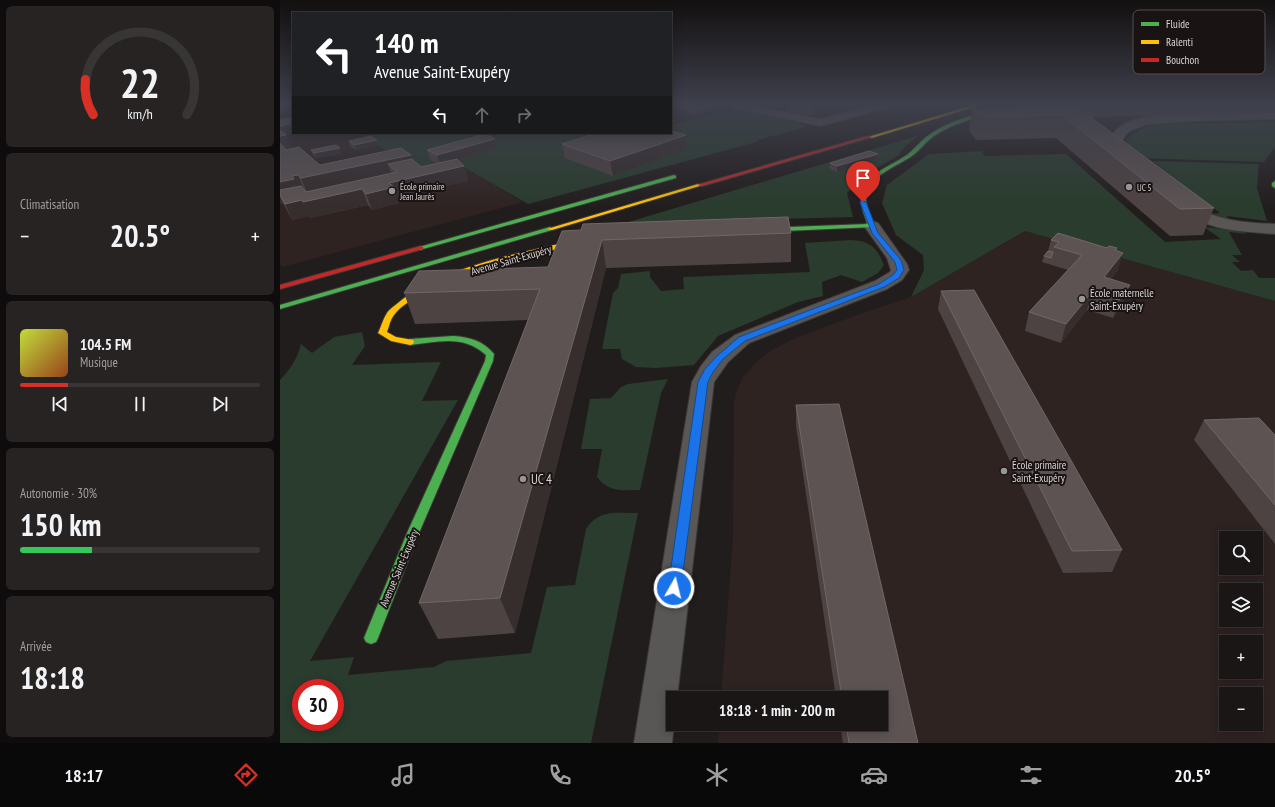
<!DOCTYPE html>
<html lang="fr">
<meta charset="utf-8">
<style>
body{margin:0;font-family:"PT Sans Narrow",sans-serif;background:#272323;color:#f1f3f6;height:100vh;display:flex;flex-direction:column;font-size:15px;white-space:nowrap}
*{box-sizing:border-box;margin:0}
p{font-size:13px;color:#9f9fa1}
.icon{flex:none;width:22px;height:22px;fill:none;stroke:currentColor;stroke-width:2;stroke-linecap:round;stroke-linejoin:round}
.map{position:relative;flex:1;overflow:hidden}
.sheet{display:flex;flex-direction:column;gap:6px;padding:6px;background:#0e0c0c;width:280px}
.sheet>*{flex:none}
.hud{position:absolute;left:12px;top:12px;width:380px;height:122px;border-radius:0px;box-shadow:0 2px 10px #0003,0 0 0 1px #383535;background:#202124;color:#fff;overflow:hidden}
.tools{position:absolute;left:939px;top:531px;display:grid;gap:8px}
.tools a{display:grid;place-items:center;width:44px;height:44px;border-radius:0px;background:#1a1616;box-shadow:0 2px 10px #0003,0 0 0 1px #383535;font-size:20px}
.speed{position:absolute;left:12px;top:679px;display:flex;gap:8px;font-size:20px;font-weight:700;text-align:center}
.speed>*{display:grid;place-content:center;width:52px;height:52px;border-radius:50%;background:#1a1616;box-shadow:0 2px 10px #0003,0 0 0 1px #383535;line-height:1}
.speed .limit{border:6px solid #d22;background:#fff;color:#111}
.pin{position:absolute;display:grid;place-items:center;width:34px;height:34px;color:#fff;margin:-41px -17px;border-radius:50% 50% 50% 0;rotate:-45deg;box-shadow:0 0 4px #0007}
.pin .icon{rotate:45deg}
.me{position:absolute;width:44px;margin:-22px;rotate:8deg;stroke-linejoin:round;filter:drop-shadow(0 0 3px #0008)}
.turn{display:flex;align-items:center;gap:14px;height:84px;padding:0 16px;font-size:18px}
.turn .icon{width:52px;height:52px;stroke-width:2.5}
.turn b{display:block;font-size:28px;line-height:34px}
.lanes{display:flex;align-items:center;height:38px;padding:0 16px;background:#0003;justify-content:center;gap:20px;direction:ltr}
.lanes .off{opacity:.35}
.big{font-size:30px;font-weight:700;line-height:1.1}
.sheet .card{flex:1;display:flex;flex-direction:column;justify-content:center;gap:6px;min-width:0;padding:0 14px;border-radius:6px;background:#272323}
.sheet .dial{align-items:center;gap:0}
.dial svg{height:104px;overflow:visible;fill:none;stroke:#383535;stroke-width:7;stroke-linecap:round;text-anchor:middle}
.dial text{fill:#f1f3f6;stroke:none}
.song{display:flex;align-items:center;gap:12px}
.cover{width:48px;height:48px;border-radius:6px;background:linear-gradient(135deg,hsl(70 70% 55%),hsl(20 70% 35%))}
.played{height:4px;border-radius:2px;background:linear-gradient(90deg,#d93025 20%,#383535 20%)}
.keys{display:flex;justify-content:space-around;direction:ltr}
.heat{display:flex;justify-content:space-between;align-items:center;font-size:22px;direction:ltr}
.charge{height:6px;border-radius:3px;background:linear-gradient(90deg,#34c759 30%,#383535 0)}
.trip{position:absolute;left:386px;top:691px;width:222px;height:40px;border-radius:0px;background:#1a1616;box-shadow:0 2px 10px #0003,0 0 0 1px #383535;font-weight:700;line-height:40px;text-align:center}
.tabs{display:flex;height:64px;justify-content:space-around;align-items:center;background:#0a0909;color:#9f9fa1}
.tabs .icon{width:28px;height:28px}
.tabs .on{color:#d93025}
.tabs b{font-size:18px;color:#f1f3f6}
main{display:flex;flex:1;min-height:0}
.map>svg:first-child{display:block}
</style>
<main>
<section class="sheet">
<div class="card dial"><svg viewBox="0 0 100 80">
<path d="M14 69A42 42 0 1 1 86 69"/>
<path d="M14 69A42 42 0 0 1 8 42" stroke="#d93025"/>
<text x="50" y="56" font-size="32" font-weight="700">22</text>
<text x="50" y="72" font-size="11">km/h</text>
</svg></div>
<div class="card"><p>Climatisation</p>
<div class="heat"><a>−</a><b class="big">20.5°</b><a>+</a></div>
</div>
<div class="card">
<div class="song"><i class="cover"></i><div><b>104.5 FM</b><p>Musique</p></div></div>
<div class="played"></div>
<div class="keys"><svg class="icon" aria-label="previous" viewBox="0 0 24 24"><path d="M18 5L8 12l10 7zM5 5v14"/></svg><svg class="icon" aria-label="pause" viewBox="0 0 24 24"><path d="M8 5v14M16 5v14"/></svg><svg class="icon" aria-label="next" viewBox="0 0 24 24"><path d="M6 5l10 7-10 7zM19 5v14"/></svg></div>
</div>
<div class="card"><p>Autonomie · 30%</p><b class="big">150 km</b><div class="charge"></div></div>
<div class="card"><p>Arrivée</p><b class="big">18:18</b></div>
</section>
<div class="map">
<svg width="995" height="743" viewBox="0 0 995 743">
<rect width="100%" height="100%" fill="#221d1d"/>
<path fill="#2f2322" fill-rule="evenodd" d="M0,130L13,133H81L137,173L178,164L243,202L2,267L0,263Z
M745,231L995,301V743H438L439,724H601V698H441L453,538L454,405L456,392L463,377L473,366L487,353L500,346L518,337L580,314L631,297ZM946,538H976V568H946ZM946,590H976V620H946ZM946,642H976V672H946ZM946,694H976V724H946Z"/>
<path fill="#293c2d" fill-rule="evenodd" d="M455,110L519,123L526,127L477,140L480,141L248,204L178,164L137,173L81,133H391V125Z
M995,122V147L984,162L858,158L850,152L846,140C853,132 863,128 873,124Z
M640,135L626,145L619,155L589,173L567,193L573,217L392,222L315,232Z
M702,151L705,156L786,154L885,242L941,239L924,227L964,231L966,234L949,232L962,255H952L960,262H952L961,271L973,270L979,278H995V301L745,231L631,297L644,270L643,255L616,235L602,203L607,185L649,154Z
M872,161L979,164L977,188L987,221L947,216L949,222L928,214L940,213Z
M571,240C590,241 597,247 604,265L598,273L582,282L561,275L542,282L543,296L518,302L438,336L414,365L376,368L356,367L342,359L340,349H322L333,293L338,288L341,274L370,271V277L381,291L404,289L403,277L530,272L525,243Z
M82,332L85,346L72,365L161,362L142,401L178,400L30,661L74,657L68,675L154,667L166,661L251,653L267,587L295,585L306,529C319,509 336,513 358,513L311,743H0V380C10,370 18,357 21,344L32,353L54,337ZM21,688H55V722H21Z
M388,379L381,393L360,490C341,490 330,493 317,477L322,449H301L310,399L331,398L341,387L348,384Z"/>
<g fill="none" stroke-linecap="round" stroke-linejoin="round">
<g stroke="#3d3939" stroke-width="2">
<path id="street" d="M443,104H464L541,119L597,104H614L613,106L541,126L448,107Z
M995,113V119L917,121L868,124L852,130L846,134L843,140L845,149L857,161L855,164C843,167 835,155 831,145C830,136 835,130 842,125C861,114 888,116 909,115C938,114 966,113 995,113Z
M904,198C914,200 921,210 930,214C951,222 973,223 995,224V234C963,231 917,232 897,202L899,199Z
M592,221L598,223L627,264L629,270L622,280L607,289L469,343L448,362L434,382L397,698H393L394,724L392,743H354L412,382L421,366L432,352L455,335L595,281L610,272L611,270L607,258L584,226L586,223Z"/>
</g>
<g stroke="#3d3939" stroke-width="2">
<path id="fast" d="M751,106L753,108C718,114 684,116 654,136C645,142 639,152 629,158C611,169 580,180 587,206C589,213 592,220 595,226L594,227L480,232L477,230L480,228L588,224C567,178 595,176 627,155C635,149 641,140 649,135C679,114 716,110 751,106Z
M394,175L396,176V178L143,249L141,250L138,248L139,247Z
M995,181V188L992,186V183Z
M270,227L273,229L272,230L0,309V305Z
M173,336C190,337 203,341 214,354L213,361L139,533L98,638L96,642L91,644L86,642L84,638L127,533L205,361L206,355C183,334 158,342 130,345L126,342L130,339Z"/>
</g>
<g stroke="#3d3939" stroke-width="2">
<path id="slow" d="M697,104H704L592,138L588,137Z
M784,104H814L812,105L751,108L749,107L751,106Z
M418,184L423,185L272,230L267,229Z
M304,239L306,240V242C252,256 195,265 146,292C135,298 121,305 114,315C110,320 109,327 107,332L116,337L133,340L134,342L133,344L130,345L111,341L98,333C101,327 103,319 107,313C109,310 114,306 118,303C160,267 250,250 304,239Z"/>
</g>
<g stroke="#3d3939" stroke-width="2">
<path id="jam" d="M588,136L592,137L422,186L417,185Z
M141,246L144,248L143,249L0,289V285Z"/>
</g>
<use href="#street" fill="#595656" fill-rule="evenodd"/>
<use href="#fast" fill="#4caf50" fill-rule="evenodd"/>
<use href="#slow" fill="#ffc107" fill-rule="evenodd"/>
<use href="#jam" fill="#c62828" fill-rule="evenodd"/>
</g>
<path fill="#4e4343" d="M397,104H429L433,106L434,110L416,115L397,107Z
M509,104H540L539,111L531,115L508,111Z
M749,104H995V113L811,117L934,208L923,235L890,236L776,138L696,140L689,131L692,109L749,108Z
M0,120L13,133H15L6,135L12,149L40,165L111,150L131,155L132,159L141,167L158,163L150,160L147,150L215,139L218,149L178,160L184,166L188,181L117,197L119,203L92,210L88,205L30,218L29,216L12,220L3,203L0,204Z
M406,135L407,149L333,176L285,158L282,144Z
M97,140L98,145L76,150L70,146L69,141Z
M31,150L62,153L37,158L33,155Z
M597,159L557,172L549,168L550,163Z
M282,231L511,233V262L326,268L235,633L158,639L139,603L248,320L135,324L124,293L268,267Z
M771,240L827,248H837L836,251L838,270L831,279L843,303L833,318L807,310L781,343L745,331L749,312L788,270L762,262L764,256L768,251Z
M661,291L842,550L832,572L783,573L658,309Z
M516,405L638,743H563L560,724H601V698H556L516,426Z
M924,420L995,435V544L914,440Z"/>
<path fill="#362d2d" d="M9,104H13V108L0,111V106Z
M535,104H540L539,111L531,115V106Z
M433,106L434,110L416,115V111Z
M394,113L395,122L391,123V114Z
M13,123V133H15L0,136V126Z
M6,135L14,153L0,152V136Z
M406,135L407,149L333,176L330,161Z
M215,139L218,149L160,165L157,155Z
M97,140L98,145L76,150L74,145Z
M60,148L62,153L37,158L34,153Z
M598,154L597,159L557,172V166Z
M131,155L137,173L117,172L108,164L113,179L29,197L21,178Z
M184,166L188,181L117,197L119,203L92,210L86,194L109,183Z
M18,175L26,194L0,195V182L12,176Z
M82,189L88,205L30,218L23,202Z
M0,196L3,203L0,204Z
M22,200L29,216L12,220L5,204Z
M322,240L326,268L235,633L220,598Z
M843,253L838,270L819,294L824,277Z
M850,285L843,303L833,318L839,300Z
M812,292L807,310L781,343L786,324Z"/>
<path fill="#5d5353" stroke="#716767" d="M0,104H9L0,106Z
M400,104H429L433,106L416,111Z
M520,104H535L531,106Z
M766,104H793L934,208L900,209L782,115L700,117L692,109L771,108Z
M13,117V123L0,126V120Z
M0,130L6,135L0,136Z
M391,131L406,135L330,161L282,144L316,133H391Z
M205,134L215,139L157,155L147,150Z
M91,136L97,140L74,145L69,141Z
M0,143L6,150L19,147L40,165L121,148L131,155L21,178L18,175L12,176L14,179L0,182Z
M56,145L60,148L34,153L31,150Z
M589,151L598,154L557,166L550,163Z
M132,159L141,167L177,159L184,166L109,183L114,187L86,194L82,189L23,202L22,200L5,204L0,195V190L21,186L26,192L117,172L108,164Z
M508,217L511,233L322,240L220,598L139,603L260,289L124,293L139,271L268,267L282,231L301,230L303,224Z
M778,233L827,248L829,246L837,248L835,250L843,253L824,277L850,285L839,300L812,292L786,324L749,312L802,255L774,247L779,242L771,240Z
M768,251L773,252L771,258L764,256Z
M694,290L842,550L792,551L661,291Z
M559,404L638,743H569L566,724H601V698H562L516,405Z
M979,418L995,435V505L924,420Z"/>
<linearGradient id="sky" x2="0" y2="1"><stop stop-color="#131010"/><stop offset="0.5" stop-color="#3e404c"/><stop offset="1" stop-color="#3e404c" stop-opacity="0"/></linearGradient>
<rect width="995" height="208" fill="url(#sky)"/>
<path fill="#1a73e8" stroke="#114b97" d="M581,200L586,202L598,233L621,260L624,270L619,278L604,287L465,341L443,359L433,372L428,382L401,588L399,591L394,593L390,591L388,588L418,382L425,369L437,356L459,337L599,284L613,275L617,270L615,262L592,233L580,202Z"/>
<g fill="#9a9595" stroke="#1a1313" stroke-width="1.5">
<circle cx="849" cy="187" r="4"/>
<circle cx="112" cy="191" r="4"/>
<circle cx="802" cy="299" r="4"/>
<circle cx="724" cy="471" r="4"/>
<circle cx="243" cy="479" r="4"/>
</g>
<g text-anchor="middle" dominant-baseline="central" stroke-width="4" stroke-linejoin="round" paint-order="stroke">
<g font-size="9" fill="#dbd6d6" stroke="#1a1313" text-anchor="start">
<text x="120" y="186">École primaire<tspan x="120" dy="10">Jean Jaurès</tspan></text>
<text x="857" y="187">UC 5</text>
</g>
<g font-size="11" fill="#dbd6d6" stroke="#1a1313">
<text transform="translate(231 260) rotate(-16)">Avenue Saint-Exupéry</text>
<text transform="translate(119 568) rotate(-67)">Avenue Saint-Exupéry</text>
</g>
<g font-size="11" fill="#dbd6d6" stroke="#1a1313" text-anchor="start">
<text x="810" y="293">École maternelle<tspan x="810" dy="13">Saint-Exupéry</tspan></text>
<text x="732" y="465">École primaire<tspan x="732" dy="13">Saint-Exupéry</tspan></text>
</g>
<g font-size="13" fill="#dbd6d6" stroke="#1a1313" text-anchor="start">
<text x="251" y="479">UC 4</text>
</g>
</g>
<rect x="853" y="10" width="132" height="64" rx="6" fill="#1a1313" stroke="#544e4e" stroke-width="1"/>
<rect x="861" y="22" width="18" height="4" fill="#4caf50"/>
<rect x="861" y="40" width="18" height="4" fill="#ffc107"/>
<rect x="861" y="58" width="18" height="4" fill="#c62828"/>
<g font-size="11" fill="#dbd6d6">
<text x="886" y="28">Fluide</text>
<text x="886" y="46">Ralenti</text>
<text x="886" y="64">Bouchon</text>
</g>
</svg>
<div class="tools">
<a><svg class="icon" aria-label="search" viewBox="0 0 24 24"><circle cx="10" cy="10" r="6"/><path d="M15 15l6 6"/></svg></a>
<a><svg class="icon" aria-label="layers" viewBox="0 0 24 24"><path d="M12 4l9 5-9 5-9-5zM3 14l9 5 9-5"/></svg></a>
<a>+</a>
<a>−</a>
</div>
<div class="speed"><div class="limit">30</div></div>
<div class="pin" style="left:583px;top:202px;background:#d93025"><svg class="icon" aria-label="arrive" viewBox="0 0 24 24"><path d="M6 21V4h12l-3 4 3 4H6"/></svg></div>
<svg class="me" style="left:394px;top:588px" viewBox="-20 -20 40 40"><circle r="17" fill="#1a73e8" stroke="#fff" stroke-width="3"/><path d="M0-11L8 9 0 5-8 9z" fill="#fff"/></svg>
<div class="trip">18:18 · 1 min · 200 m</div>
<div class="hud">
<div class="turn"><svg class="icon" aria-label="left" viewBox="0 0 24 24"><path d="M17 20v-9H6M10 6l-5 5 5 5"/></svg><div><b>140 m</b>Avenue Saint-Exupéry</div></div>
<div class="lanes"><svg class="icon" aria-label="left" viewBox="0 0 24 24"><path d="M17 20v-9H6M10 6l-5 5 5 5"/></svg><svg class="icon off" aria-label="ahead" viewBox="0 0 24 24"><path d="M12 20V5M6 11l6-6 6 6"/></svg><svg class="icon off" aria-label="right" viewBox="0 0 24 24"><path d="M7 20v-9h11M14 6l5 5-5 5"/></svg></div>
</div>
</div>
</main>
<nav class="tabs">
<b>18:17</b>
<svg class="icon on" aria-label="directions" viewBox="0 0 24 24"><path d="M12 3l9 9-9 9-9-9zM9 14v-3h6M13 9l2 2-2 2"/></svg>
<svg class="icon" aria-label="music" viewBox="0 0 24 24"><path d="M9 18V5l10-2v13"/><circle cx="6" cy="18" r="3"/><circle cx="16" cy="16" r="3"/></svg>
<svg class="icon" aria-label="phone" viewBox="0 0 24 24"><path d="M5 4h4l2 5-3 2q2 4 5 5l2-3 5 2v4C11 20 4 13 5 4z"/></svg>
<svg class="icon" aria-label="climate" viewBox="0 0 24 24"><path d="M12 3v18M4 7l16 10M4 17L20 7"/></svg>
<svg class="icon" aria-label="car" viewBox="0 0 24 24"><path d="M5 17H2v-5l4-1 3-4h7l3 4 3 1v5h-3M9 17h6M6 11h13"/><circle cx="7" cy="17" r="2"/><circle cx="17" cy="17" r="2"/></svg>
<svg class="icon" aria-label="filters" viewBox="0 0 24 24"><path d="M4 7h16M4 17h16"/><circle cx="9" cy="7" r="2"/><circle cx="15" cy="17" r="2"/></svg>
<b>20.5°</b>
</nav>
